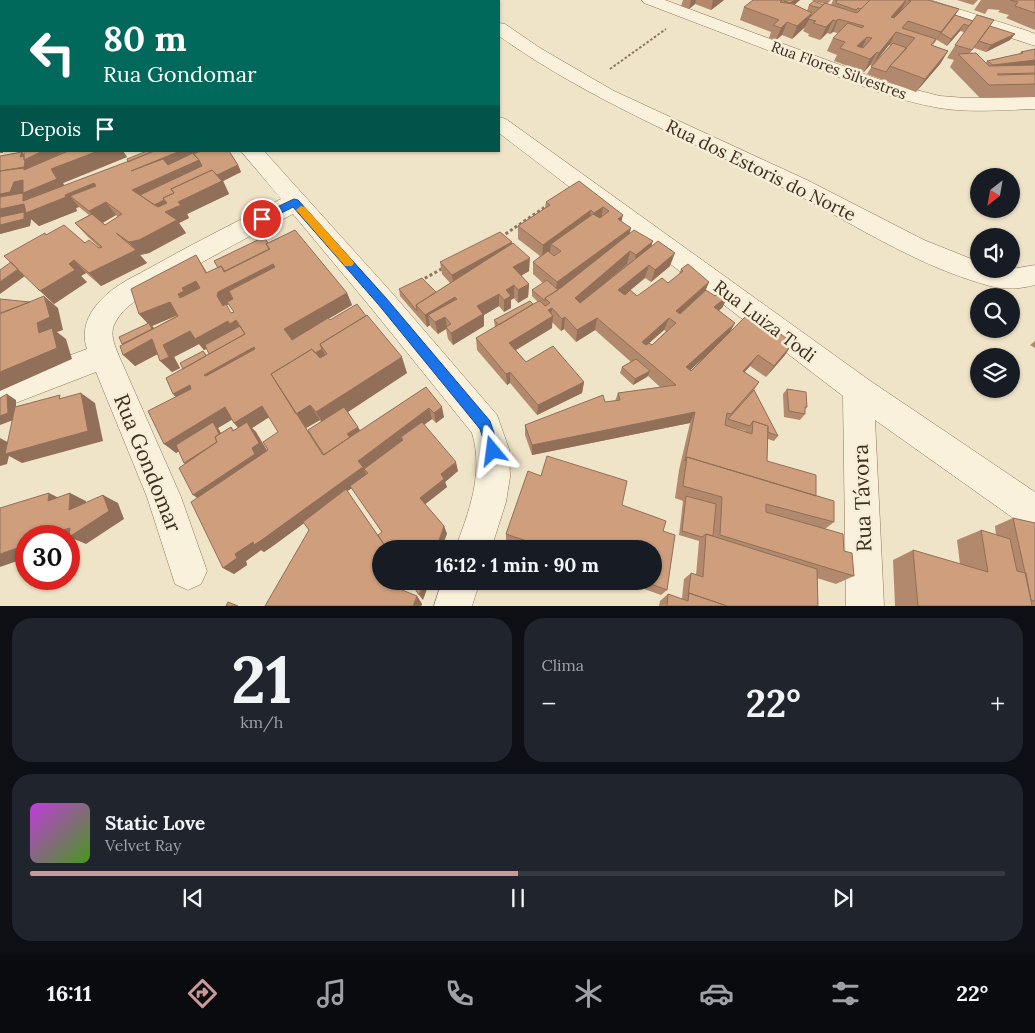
<!DOCTYPE html>
<html lang="pt">
<meta charset="utf-8">
<style>
body{margin:0;font-family:Lora,serif;background:#20242c;color:#f1f3f6;height:100vh;display:flex;flex-direction:column;font-size:19px;white-space:nowrap}
*{box-sizing:border-box;margin:0}
p{font-size:16px;color:#9ea1a6}
.icon{flex:none;width:28px;height:28px;fill:none;stroke:currentColor;stroke-width:2;stroke-linecap:round;stroke-linejoin:round}
.map{position:relative;height:606px;overflow:hidden}
.side{display:flex;flex-direction:column;gap:12px;padding:12px;background:#0d0f14;flex:1}
.side>*{flex:none}
.top-card{position:absolute;left:0px;top:0px;width:500px;height:152px;box-shadow:0 1px 4px #0004;background:#00695c;color:#fff;overflow:hidden}
.needle{width:32px;rotate:211deg}
.controls{position:absolute;left:970px;top:168px;display:grid;gap:10px}
.controls a{display:grid;place-items:center;width:50px;height:50px;border-radius:50%;background:#171b24;box-shadow:0 1px 4px #0004;font-size:25px}
.speed{position:absolute;left:15px;top:525px;display:flex;gap:10px;font-size:25px;font-weight:700;text-align:center}
.speed>*{display:grid;place-content:center;width:65px;height:65px;border-radius:50%;background:#171b24;box-shadow:0 1px 4px #0004;line-height:1}
.speed .limit{border:8px solid #d22;background:#fff;color:#111}
.pin{position:absolute;display:grid;place-items:center;width:42px;height:42px;color:#fff;margin:-21px;border:2px solid #fff;border-radius:50%;box-shadow:0 1px 5px #0007}
.me{position:absolute;width:55px;margin:-28px;rotate:344deg;stroke-linejoin:round;filter:drop-shadow(0 0 4px #0008)}
.turn{display:flex;align-items:center;gap:18px;height:105px;padding:0 20px;font-size:22px}
.turn .icon{width:65px;height:65px;stroke-width:2.5}
.turn b{display:block;font-size:35px;line-height:42px}
.then{display:flex;align-items:center;height:48px;padding:0 20px;background:#0003;gap:10px;font-size:19px}
.big{font-size:38px;font-weight:800;line-height:1.1}
.side .widget{flex:1;display:flex;flex-direction:column;justify-content:center;gap:8px;min-width:0;padding:0 18px;border-radius:20px;background:#20242c}
.side .dial{align-items:center;gap:0}
.dial b{font-size:65px;line-height:1}
.song{display:flex;align-items:center;gap:15px}
.cover{width:60px;height:60px;border-radius:8px;background:linear-gradient(135deg,hsl(290 70% 55%),hsl(100 70% 35%))}
.played{height:5px;border-radius:2px;background:linear-gradient(90deg,#cc999b 50%,#363941 50%)}
.keys{display:flex;justify-content:space-around;direction:ltr}
.heat{display:flex;justify-content:space-between;align-items:center;font-size:28px;direction:ltr}
.side .tiles{flex:1;display:grid;gap:12px;grid-template-columns:1fr 1fr}
.widget:last-child{grid-column:span 2}
.trip{position:absolute;left:372px;top:540px;width:290px;height:50px;border-radius:25px;background:#171b24;box-shadow:0 1px 4px #0004;font-weight:800;line-height:50px;text-align:center}
.menu{display:flex;height:80px;justify-content:space-around;align-items:center;background:#090b0e;color:#9ea1a6}
.menu .icon{width:35px;height:35px}
.menu .on{color:#cc999b}
.menu b{font-size:22px;color:#f1f3f6}
.map>svg:first-child{display:block}
</style>
<div class="map">
<svg width="1035" height="606" viewBox="0 0 1035 606">
<rect width="100%" height="100%" fill="#f0e4c8"/>
<g fill="none" stroke-linecap="round" stroke-linejoin="round">
<g stroke="#8d765c" stroke-width="1">
<path id="minor" d="M13,0H37L38,1H14Z
M429,0H448L449,1H430Z
M642,0H665L889,83L940,96L966,98L1035,97V109C1003,110 970,113 939,108C917,104 896,98 875,91L644,3Z
M905,0H930L1028,31L1035,34V46L907,3Z
M499,23L505,24L540,48L614,91L807,180L924,240L979,262V269H1011L1035,265V285C1020,289 1005,290 990,286C919,267 857,226 792,192C693,141 590,101 499,36Z
M0,69H1V81H0Z
M499,117L506,119L869,380L1035,492V531L1023,525L875,420L884,606H846L843,396L499,133Z
M241,151H264L392,293L497,415L509,449L510,477L506,502L491,549H455C469,512 484,473 472,433L372,309L293,214C253,234 214,255 175,278C155,290 126,301 115,323C109,334 115,346 119,356L181,497L207,571L201,584L188,590L175,584L147,497L96,372L0,409V381L87,349C81,331 87,315 100,301C115,284 136,276 155,265C196,242 238,221 281,199Z
M442,581H480L472,606H434Z"/>
</g>
<path stroke="#8d765c" stroke-width="2" stroke-dasharray="2.5 2" stroke-linecap="butt" d="M610,69L666,29"/>
<path stroke="#8d765c" stroke-width="3" stroke-dasharray="3 2.5" stroke-linecap="butt" d="M501,237L548,205
M420,281L445,267"/>
<use href="#minor" fill="#faf1dc" fill-rule="evenodd"/>
</g>
<path fill="#b2896c" fill-rule="evenodd" d="M683,0H724L711,10L695,4L689,9L681,6Z
M753,0H800L794,5L807,11L809,5H823L824,4L811,0H831L827,4L831,5L833,0H928L959,9L955,15L990,26L1010,40L986,52L974,48L975,46L970,53L986,63L987,61L1019,54L1021,52L1035,49V97L980,98L950,67L954,60L947,58L964,32L960,31L947,46L937,40V39L933,45L932,44V45L948,51L940,64L916,92L867,74L872,66L870,65L864,72L834,61L837,55L827,51L833,38L838,33L833,32L830,34L827,33L820,40L808,36L809,34L803,31L805,27L792,39L782,35L776,40L769,38L771,32L740,20L744,7ZM889,45L891,46L873,64Z
M957,0H978L973,5Z
M981,0H1035V30L1006,18L1009,15L998,12L1000,10L988,9L985,14L974,10Z
M24,151H123L127,157L63,183L64,186L238,165L241,172L223,181L229,194L187,214L189,218L179,223L186,233L149,253L140,255L147,263L101,286L86,273L81,276L87,282L54,304L11,262L47,235L85,243L99,248H100L87,236L75,223L89,215L79,207L76,208L77,211L39,226L31,219L30,226L0,234V156L22,152L24,155ZM116,215L118,217L105,225L103,223Z
M579,181L621,221L629,234L652,245L670,266L651,282L645,278L630,290L637,296L668,283L679,274L681,269L709,282L705,291L715,296H728L722,308L719,310L730,332L785,355L766,377L750,366L744,372L759,382L754,390L778,436L774,441L768,439L767,461L816,496L834,522L825,529L844,551L854,576L836,584L817,578L818,606H659L660,601L668,594L681,599L682,598L684,579L691,573L696,575L699,541L679,535L683,501L675,498L679,470L690,423L532,455L525,435V425L605,402L615,401L618,393L660,387L648,376L633,385L620,373L622,367L631,362L595,330L576,342L564,329L561,331L552,322V328L516,350L526,362L584,382L582,393L537,415L510,383L507,385L477,350L476,338L495,327L494,320L533,304L538,302L532,296V290L543,283L533,274V262L540,256L518,239V226L545,208L546,202ZM664,330L666,331L652,345L649,343ZM712,350L691,371L690,370ZM725,425L746,431L745,432Z
M512,242V244L529,271L521,276L529,284L528,297L518,303L514,298L511,300V308L504,312L499,306L484,315V326L453,345L448,339L446,329L438,334L431,327L430,325L427,327L400,296L399,289L436,292L450,283L442,274L440,262Z
M268,243L347,293L352,305L328,319L407,373L348,412L360,431L426,387L444,417L436,423L432,419L424,424L458,471L445,482L447,487L425,504L444,526L447,534L381,549L395,587L417,596L422,604L421,606L309,530L304,523L264,552L261,550L246,561L247,565L234,574L223,568L197,498L185,464L179,451L176,453V397L173,394L183,369L203,351L207,355L209,354L207,349L204,350L199,344L174,357L180,368L172,372L158,354L135,366L122,344L148,323L139,314L196,255L207,273ZM228,304L234,312L231,313L226,306ZM178,315L154,328L152,326ZM269,417L278,432L267,450L256,432L252,428ZM232,419L234,423L238,428L234,430L231,427L221,433L218,428ZM320,420L321,422L324,455L303,423L306,428ZM352,488L382,532L378,535L347,491Z
M1035,341V348L1030,345Z
M787,389L807,407L805,410V414L800,420L784,417L783,394Z
M622,505L663,531L667,590L661,595L622,581H654V549H529L506,541V534Z
M1013,518L1035,523V606H895L893,560L913,550L960,564L957,540L981,530L996,535L995,526Z"/>
<path fill="#916f58" d="M691,0H696L695,4L689,9Z
M713,0H724L711,10Z
M795,0H800L788,10L790,3Z
M907,0L900,12L884,30L891,17Z
M959,9L951,22L941,33L933,45L941,32Z
M812,13L805,27L792,39L797,26Z
M838,19L833,32L830,34L836,21Z
M833,20L827,33L820,40L826,27Z
M787,22L782,35L776,40L781,28Z
M964,24L960,31L947,46L951,39Z
M896,32L889,45L872,66L879,53Z
M1015,34L1010,40L986,52L991,45Z
M867,37L861,50L857,46Z
M948,51L940,64L916,92L925,79Z
M877,52L870,65L864,72L870,59Z
M1035,60V66L988,72L993,65Z
M0,136L1,137V151H3V153H0Z
M43,151H84L30,176L0,184L20,157L22,152L27,158Z
M87,151H123L127,157L63,183L68,192L65,195L94,183L105,196H70L79,207L76,208L77,211L39,226L31,219L30,226L0,234V194L14,182L51,169Z
M169,151H221L206,173L145,202L132,190L131,167Z
M238,165L241,172L223,181L229,194L187,214L189,218L179,223L186,233L149,253L140,255L147,263L101,286L89,273L136,250L129,242L165,212L175,195Z
M164,200L169,207L156,213L151,206Z
M106,202L116,215L100,224L89,211Z
M603,207L601,220L592,226L594,213Z
M591,210L589,224L551,244L550,252L542,258L543,245Z
M623,215L620,228L618,219Z
M631,228L628,241L555,294L557,282Z
M653,241L649,254L633,268L636,255Z
M512,242V255L454,288L452,275Z
M630,251L627,264L573,310L575,298Z
M675,253L670,266L651,282L655,270Z
M196,255L204,268L215,286L206,273Z
M530,258L529,271L513,280V267Z
M74,260L86,273L81,276L87,282L54,304L40,291L69,264Z
M273,264L280,277L227,305L225,308L231,318L217,296L218,292Z
M649,265L645,278L615,303L618,290Z
M18,269L25,276L0,294V282Z
M196,281L205,294L188,307L178,294L182,288Z
M709,282L704,294L672,320L676,311Z
M529,284L528,297L518,303V290Z
M514,285V298L511,300V308L504,312V300L506,290Z
M347,293L352,305L291,341L284,329Z
M499,294V306L484,315V326L453,345L451,333L477,306Z
M44,296L58,308L63,330L57,332L66,339L72,359L0,391V372L39,333L37,323Z
M728,296L722,308L709,319L714,307Z
M455,297L457,309L445,317L447,328L446,327V329L438,334L435,322L428,315L430,325L427,327L425,315Z
M170,302L180,314L152,326L155,329L163,351L135,366L123,355L150,326L139,314Z
M552,308L551,318L553,316L552,328L509,354V343L548,310Z
M565,317L564,329L561,331L562,319Z
M597,318L595,330L576,342L577,330Z
M669,318L664,330L638,353L642,342Z
M236,320L244,332L238,336L230,324Z
M228,321L236,333L204,350L199,344L174,357L180,368L172,372L160,361L163,345L190,331Z
M735,323L729,334L681,379L686,367Z
M793,343L785,355L766,377L774,366Z
M254,347L262,358L214,386L204,375Z
M322,349L328,360L310,405L320,420L306,428L303,423L330,464L274,379Z
M758,355L750,366L736,382L743,371Z
M402,357L407,373L325,427L316,412Z
M650,371L647,377L633,385L635,379Z
M510,372V383L507,385L506,374Z
M584,382L582,393L537,415L538,405Z
M190,385L200,396L184,405L173,394Z
M81,393L95,403L103,441L22,463L9,456L7,464L0,466V438L11,444Z
M7,394L16,400V419L0,425V416Z
M262,406L271,416L252,428L256,432L268,453L204,503L193,495L252,448L243,433L234,423Z
M225,407L235,418L218,428L227,444L190,468L184,463L216,429L176,453L164,444Z
M442,407L444,417L436,423L434,413Z
M429,408L432,419L404,440L401,437L403,441L364,470L368,476L273,546L264,552L261,550L246,561L247,565L234,574L223,568L235,554Z
M695,412L690,423L532,455V445Z
M358,427L361,432L350,439L347,434Z
M456,462L458,471L445,482L447,487L423,506L420,498L441,474Z
M49,493L65,501H48Z
M70,493L86,501L85,518L69,510Z
M103,495L118,503L124,519L86,544L74,539L69,541V536H44Z
M444,526L447,534L441,549H436Z
M26,545V558L0,567V554Z
M388,581H398L394,591L387,584Z
M424,581H430L423,600L419,595Z
M417,596L422,604L421,606H413Z"/>
<path fill="#cf9f7d" stroke="#916f58" fill-rule="evenodd" d="M753,0H782L780,2L793,4L812,13L797,26L787,22L781,28L773,25L779,20L744,7Z
M784,0H795L790,3L784,1Z
M835,0H870L861,9L858,8L856,10L836,3L837,1Z
M870,0H906L891,17L894,18L911,1L908,0H928L959,9L941,32L908,21L902,28L936,39L931,45L948,51L925,79L890,66L915,38L896,32L879,53L877,52L870,59L840,48L845,42L833,38L848,23L862,28L864,26L838,19L836,21L833,20L826,27L813,23L816,21L808,19L825,3L857,13ZM867,37L872,38L863,48L857,46Z
M1010,0H1035V13L1015,6L1018,2Z
M814,1L823,5L820,8L809,5Z
M955,15L973,21L969,26L964,24L951,39L941,33Z
M977,15L994,20L972,50L955,45Z
M990,26L1015,34L991,45L979,41Z
M893,43L907,48L890,66L886,72L871,67Z
M1035,49V60L993,65L987,61L1023,53L1021,52Z
M976,53L989,66L1035,65V73L997,74L998,75L1035,74V84L989,85L958,54Z
M24,151H43L24,160Z
M64,151H68L56,156V155Z
M68,151H98L51,169L57,179L23,193V180L14,182L10,192L0,194V171L24,167V170Z
M147,151H154L128,162L127,159Z
M154,151H180L131,171L163,159L168,165L193,153L199,160L132,190L158,207L167,203L163,198L174,193L171,189L212,170L222,181L178,202L181,205L165,212L177,220L139,240L129,242L116,233L136,250L89,273L74,260L69,264L75,270L40,291L4,256L45,233L46,235L64,225L85,243L89,240L99,248L102,247L75,223L92,214L105,225L122,214L106,202L89,211L70,196L96,186L94,183L65,195L66,197L26,213L24,204L0,209V197L23,193V201L129,161Z
M201,151H229L238,165L217,175L212,170L171,189L174,193L163,198L164,200L154,205L140,195L202,166L199,160L193,154Z
M22,152L20,157L24,156V160L25,161L24,168L0,171V156Z
M579,181L623,215L618,219L631,228L557,282L533,262L548,251L554,256L561,251L551,244L593,214L600,218L609,211L603,207L594,213L591,210L543,245L518,226L550,205L546,202Z
M24,212V219L0,225V217Z
M295,230L347,293L284,329L290,337L292,340L328,318L330,320L357,304L366,316L320,344L322,349L315,353L312,349L271,374L323,455L426,387L442,407L434,413L429,408L358,461L363,467L360,469L263,539L254,545L253,542L235,554L237,558L223,568L191,502L268,450L263,442L278,432L262,406L234,423L225,407L164,444L148,411L191,389L190,385L173,394L166,378L245,334L236,320L230,324L228,321L195,339L190,331L163,345L169,357L160,361L152,339L123,355L120,346L178,316L170,302L139,314L131,289L196,255L206,273L221,266L224,272L270,249L266,244ZM273,264L275,267L229,291L233,299L227,302L234,312L231,313L226,304L223,306L217,296L218,292ZM196,281L200,288L180,298L178,294L184,291L182,288ZM254,347L255,349L206,376L204,375Z
M634,230L653,241L636,255L630,251L575,298L580,303L658,241L675,253L655,270L649,265L618,290L625,295L630,290L637,296L662,278L668,283L683,271L681,269L688,264L709,282L676,311L680,314L706,290L715,296L721,290L728,296L714,307L735,323L686,367L691,371L750,312L793,343L774,366L758,355L743,371L759,382L731,414L727,413L725,425L752,434L753,421L768,426L767,461L816,475V496L687,457L685,461L695,412L532,445L525,425L603,395L605,402L620,400L618,393L676,385L597,318L577,330L565,317L562,319L552,308L548,310L553,316L509,343L526,362L553,346L584,382L538,405L510,372L506,374L476,338L537,302L540,301L545,306L550,303L545,298L562,287ZM669,318L676,323L652,345L649,343L646,345L642,342Z
M500,232L512,242L452,275L440,262Z
M264,237L268,243L266,244L269,249L225,271L221,266L218,268L214,261Z
M513,243L530,258L513,267L529,284L518,290L514,285L506,290L511,296L504,300L499,294L477,306L483,314L451,333L446,327L451,324L445,317L435,322L428,315L457,299L455,297L425,315L416,305Z
M11,262L18,269L0,282V270Z
M422,278L436,292L416,305L417,311L399,289Z
M547,280L558,290L545,298V301L532,290Z
M44,296L50,317L37,323L39,333L52,328L57,348L0,372V314Z
M0,299L30,302L0,313Z
M530,301L533,304L499,325L494,320Z
M367,315L402,357L316,412L310,405L296,414L271,374L312,349L320,358L327,354L320,344Z
M149,323L152,329L122,344L119,337Z
M240,326L245,334L209,354L205,345Z
M203,351L206,356L183,369L180,363Z
M636,359L650,371L635,379L622,367Z
M787,389L806,392L807,407H805V414L789,411Z
M754,390L778,436L768,432V426L753,421L750,426L728,419Z
M81,393L88,431L5,454L15,407L60,395L59,399Z
M7,394L8,413L0,416V398Z
M344,407L358,427L347,434L350,437L324,455L308,430Z
M213,422L219,434L215,437L217,442L184,463L176,445Z
M247,422L259,443L252,448L255,454L193,495L179,468L217,442L215,437L231,427L233,431Z
M422,422L456,462L441,474L444,479L420,498L444,526L436,549H387L378,535L382,532L350,486L368,473L364,469L403,440L401,437Z
M547,456L627,481L622,505L666,521L663,531L675,535L667,590L643,581H654V549H550L506,534L528,471L541,476Z
M687,457L834,501V522L766,504V512L843,534L844,551L852,553L854,576L720,535L722,497L683,486Z
M346,489L387,549H381V581H388L387,584L417,596L413,606H265L309,530L303,522Z
M49,493L48,501L70,493L69,510L103,495L109,511L69,537L70,528L45,535L44,536H26V545L0,554V508Z
M686,496L716,504L713,536L706,534L702,537L682,531Z
M1013,518L1035,523V601L1031,600Z
M981,530L1010,539L1017,571L1026,573L1032,606H918L913,550L988,572Z
M706,534L817,569L818,606H727L689,593L688,596L691,573L703,577Z
M410,581H424L419,595Z
M689,593L727,606H667L668,594L688,601Z
M228,602L238,606H226Z"/>
<path fill="#1a73e8" stroke="#114b97" d="M294,199L298,200L386,298L490,421L500,451L498,455L493,457L488,455L480,429L378,304L293,207L266,221H258L257,219L258,216Z"/>
<path fill="#f59e0b" d="M301,206L305,207L352,260L354,263L352,266H345L298,212L296,210Z"/>
<g text-anchor="middle" dominant-baseline="central" stroke-width="5" stroke-linejoin="round" paint-order="stroke">
<g font-size="15" fill="#3d2e20" stroke="#f7eed8">
<text transform="translate(839 70) rotate(20)">Rua Flores Silvestres</text>
</g>
<g font-size="18" fill="#3d2e20" stroke="#f7eed8">
<text transform="translate(761 170) rotate(26)">Rua dos Estoris do Norte</text>
<text transform="translate(765 321) rotate(37)">Rua Luiza Todi</text>
</g>
<g font-size="21" fill="#3d2e20" stroke="#f7eed8">
<text transform="translate(148 463) rotate(68)">Rua Gondomar</text>
<text transform="translate(862 498) rotate(-92)">Rua Távora</text>
</g>
</g>
</svg>
<div class="controls">
<a><svg class="needle" viewBox="-14 -14 28 28"><path d="M0-13l5 13h-10z" fill="#e53935"/><path d="M0 13l5-13h-10z" fill="#9ea1a6"/></svg></a>
<a><svg class="icon" aria-label="sound" viewBox="0 0 24 24"><path d="M4 9h4l5-4v14l-5-4H4zM17 9q2 3 0 6"/></svg></a>
<a><svg class="icon" aria-label="search" viewBox="0 0 24 24"><circle cx="10" cy="10" r="6"/><path d="M15 15l6 6"/></svg></a>
<a><svg class="icon" aria-label="layers" viewBox="0 0 24 24"><path d="M12 4l9 5-9 5-9-5zM3 14l9 5 9-5"/></svg></a>
</div>
<div class="speed"><div class="limit">30</div></div>
<div class="pin" style="left:262px;top:219px;background:#d93025"><svg class="icon" aria-label="arrive" viewBox="0 0 24 24"><path d="M6 21V4h12l-3 4 3 4H6"/></svg></div>
<svg class="me" style="left:493px;top:451px" viewBox="-20 -20 40 40"><path d="M0-17L14 15 0 8-14 15z" fill="#1a73e8" stroke="#fff" stroke-width="4"/></svg>
<div class="trip">16:12 · 1 min · 90 m</div>
<div class="top-card">
<div class="turn"><svg class="icon" aria-label="left" viewBox="0 0 24 24"><path d="M17 20v-9H6M10 6l-5 5 5 5"/></svg><div><b>80 m</b>Rua Gondomar</div></div>
<div class="then">Depois<svg class="icon" aria-label="arrive" viewBox="0 0 24 24"><path d="M6 21V4h12l-3 4 3 4H6"/></svg></div>
</div>
</div>
<section class="side">
<div class="tiles">
<div class="widget dial"><b>21</b><p>km/h</p></div>
<div class="widget"><p>Clima</p>
<div class="heat"><a>−</a><b class="big">22°</b><a>+</a></div>
</div>
<div class="widget">
<div class="song"><i class="cover"></i><div><b>Static Love</b><p>Velvet Ray</p></div></div>
<div class="played"></div>
<div class="keys"><svg class="icon" aria-label="previous" viewBox="0 0 24 24"><path d="M18 5L8 12l10 7zM5 5v14"/></svg><svg class="icon" aria-label="pause" viewBox="0 0 24 24"><path d="M8 5v14M16 5v14"/></svg><svg class="icon" aria-label="next" viewBox="0 0 24 24"><path d="M6 5l10 7-10 7zM19 5v14"/></svg></div>
</div>
</div>
</section>
<nav class="menu">
<b>16:11</b>
<svg class="icon on" aria-label="directions" viewBox="0 0 24 24"><path d="M12 3l9 9-9 9-9-9zM9 14v-3h6M13 9l2 2-2 2"/></svg>
<svg class="icon" aria-label="music" viewBox="0 0 24 24"><path d="M9 18V5l10-2v13"/><circle cx="6" cy="18" r="3"/><circle cx="16" cy="16" r="3"/></svg>
<svg class="icon" aria-label="phone" viewBox="0 0 24 24"><path d="M5 4h4l2 5-3 2q2 4 5 5l2-3 5 2v4C11 20 4 13 5 4z"/></svg>
<svg class="icon" aria-label="climate" viewBox="0 0 24 24"><path d="M12 3v18M4 7l16 10M4 17L20 7"/></svg>
<svg class="icon" aria-label="car" viewBox="0 0 24 24"><path d="M5 17H2v-5l4-1 3-4h7l3 4 3 1v5h-3M9 17h6M6 11h13"/><circle cx="7" cy="17" r="2"/><circle cx="17" cy="17" r="2"/></svg>
<svg class="icon" aria-label="filters" viewBox="0 0 24 24"><path d="M4 7h16M4 17h16"/><circle cx="9" cy="7" r="2"/><circle cx="15" cy="17" r="2"/></svg>
<b>22°</b>
</nav>
